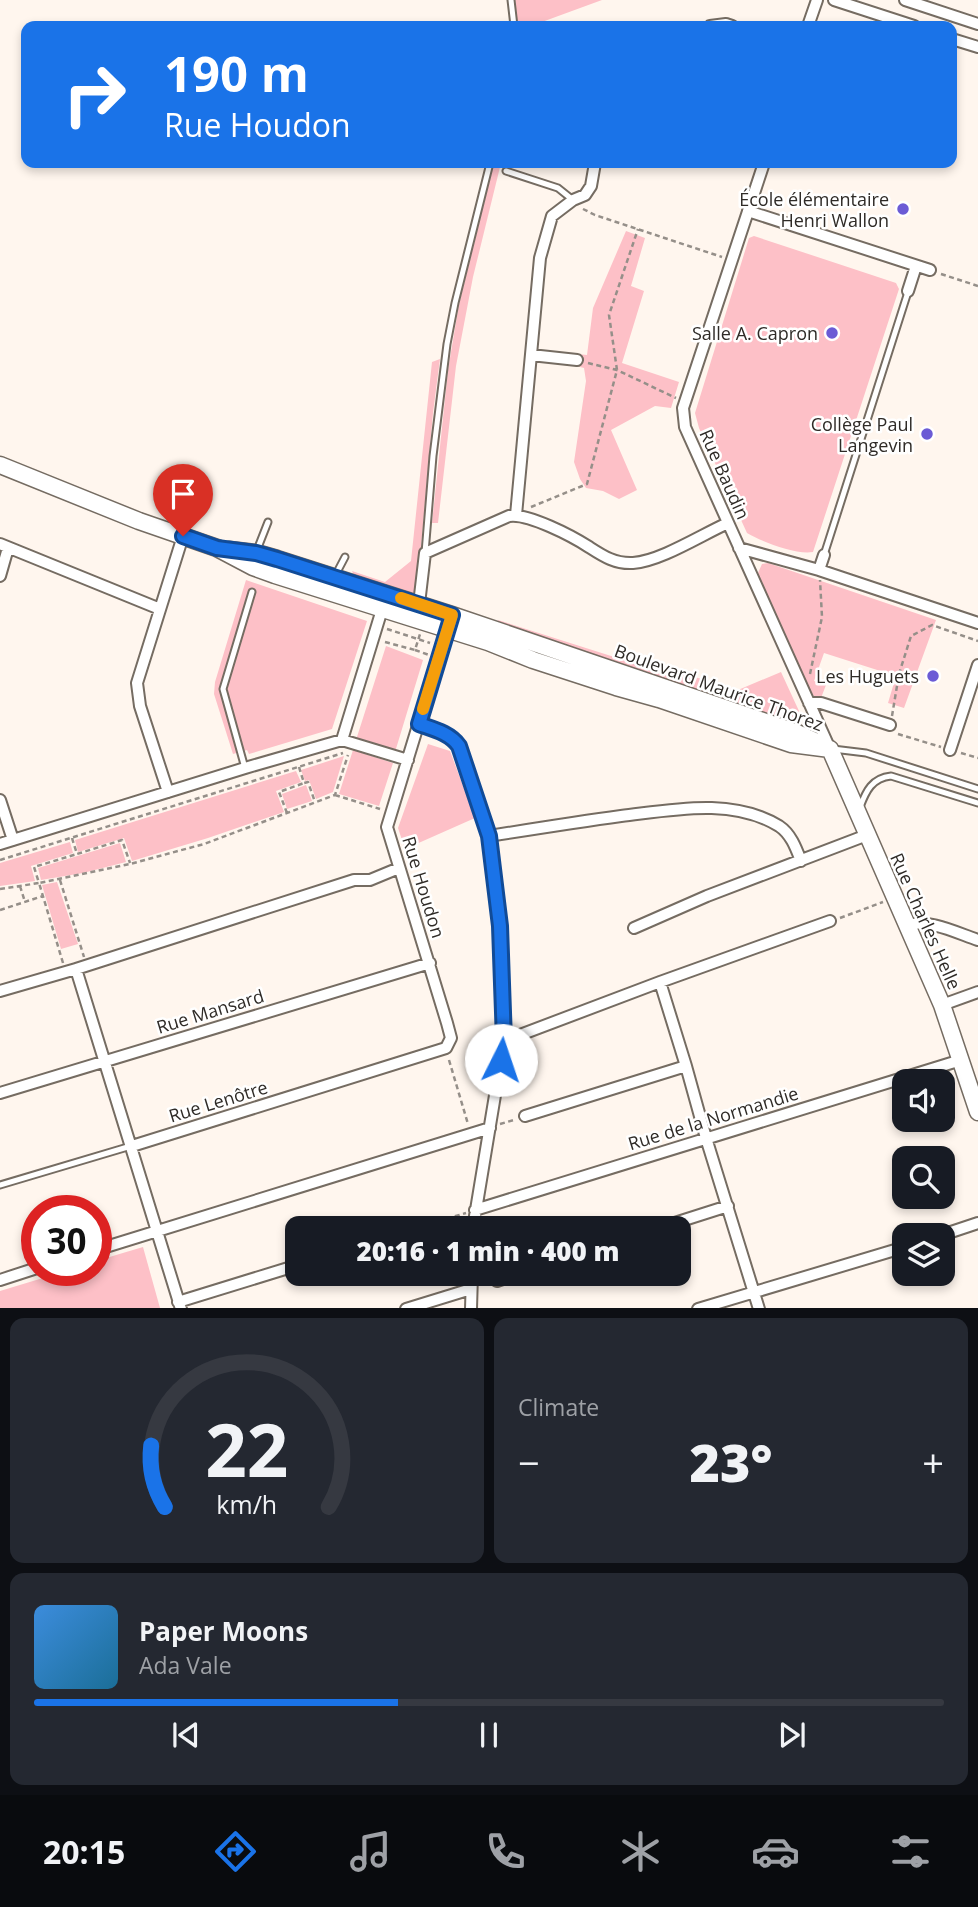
<!DOCTYPE html>
<meta charset="utf-8">
<style>
body{margin:0;font-family:"Open Sans",sans-serif;background:#242831;color:#f1f3f6;height:100vh;display:flex;flex-direction:column;font-size:26px;white-space:nowrap}
*{box-sizing:border-box;margin:0}
p{font-size:23px;color:#9ea1a6}
.icon{flex:none;width:38px;height:38px;fill:none;stroke:currentColor;stroke-width:2;stroke-linecap:round;stroke-linejoin:round}
.map{position:relative;height:1308px;overflow:hidden}
.sheet{display:flex;flex-direction:column;gap:10px;padding:10px;background:#0d0f14;flex:1}
.sheet>*{flex:none}
.banner{position:absolute;left:21px;top:21px;width:936px;height:147px;border-radius:14px;box-shadow:0 4px 10px #0003;background:#1a73e8;color:#fff;overflow:hidden}
.fabs{position:absolute;left:892px;top:1069px;display:grid;gap:14px}
.fabs a{display:grid;place-items:center;width:63px;height:63px;border-radius:14px;background:#171b24;box-shadow:0 4px 10px #0003;font-size:35px}
.speed{position:absolute;left:21px;top:1195px;display:flex;gap:14px;font-size:35px;font-weight:700;text-align:center}
.speed>*{display:grid;place-content:center;width:91px;height:91px;border-radius:50%;background:#171b24;box-shadow:0 4px 10px #0003;line-height:1}
.speed .limit{border:10px solid #d22;background:#fff;color:#111}
.pin{position:absolute;display:grid;place-items:center;width:60px;height:60px;color:#fff;margin:-72px -30px;border-radius:50% 50% 50% 0;rotate:-45deg;box-shadow:0 0 7px #0007}
.pin .icon{rotate:45deg}
.me{position:absolute;width:77px;margin:-38px;rotate:4deg;stroke-linejoin:round;filter:drop-shadow(0 0 5px #0008)}
.turn{display:flex;align-items:center;gap:24px;height:147px;padding:0 28px;font-size:32px}
.turn .icon{width:91px;height:91px;stroke-width:2.5}
.turn b{display:block;font-size:49px;line-height:60px}
.big{font-size:52px;font-weight:800;line-height:1.1}
.sheet .widget{flex:1;display:flex;flex-direction:column;justify-content:center;gap:10px;min-width:0;padding:0 24px;border-radius:14px;background:#242831}
.sheet .dial{align-items:center;gap:0}
.dial svg{height:182px;overflow:visible;fill:none;stroke:#363941;stroke-width:7;stroke-linecap:round;text-anchor:middle}
.dial text{fill:#f1f3f6;stroke:none}
.song{display:flex;align-items:center;gap:21px}
.cover{width:84px;height:84px;border-radius:10px;background:linear-gradient(135deg,hsl(210 70% 55%),hsl(200 70% 35%))}
.played{height:7px;border-radius:4px;background:linear-gradient(90deg,#1a73e8 40%,#363941 40%)}
.keys{display:flex;justify-content:space-around;direction:ltr}
.heat{display:flex;justify-content:space-between;align-items:center;font-size:38px;direction:ltr}
.sheet .tiles{flex:1;display:grid;gap:10px;grid-template-columns:1fr 1fr}
.widget:last-child{grid-column:span 2}
.trip{position:absolute;left:285px;top:1216px;width:406px;height:70px;border-radius:14px;background:#171b24;box-shadow:0 4px 10px #0003;font-weight:800;line-height:70px;text-align:center}
.menu{display:flex;height:112px;justify-content:space-around;align-items:center;background:#090b0e;color:#9ea1a6}
.menu .icon{width:49px;height:49px}
.menu .active{color:#1a73e8}
.menu b{font-size:32px;color:#f1f3f6}
.map>svg:first-child{display:block}
</style>
<div class="map">
<svg width="978" height="1309" viewBox="0 0 978 1309">
<rect width="100%" height="100%" fill="#fff6ee"/>
<path fill="#fdc0c7" d="M515,0H602L531,26H518Z
M494,163H501L473,277L456,366L438,523H432L448,370L459,304Z
M626,231L645,238L631,286L644,291L622,363L679,382L671,408L655,406L611,430L637,490L619,499L603,491L586,488L580,479L574,462L586,381L584,368L576,366L578,354L587,355L593,308Z
M754,236L896,283L899,289L813,552C796,555 762,542 747,533L699,428L695,413L749,238Z
M440,359L433,413L417,591L409,596L356,580L352,571L385,582L411,561L432,362Z
M768,563L936,620L904,708L888,703L896,676L824,653L814,681L826,685L821,698L814,696L809,690L757,575L762,564Z
M246,580L367,621L332,729L249,754L247,750L233,754L214,694L215,682Z
M498,620L652,669L655,665L738,690L781,672L799,711L798,718L792,721L773,716L497,624Z
M386,646L423,660L395,752L356,740Z
M428,744L450,751L475,818L405,849L398,828Z
M353,750L393,763L379,806L339,794Z
M344,756L333,792L316,799L309,780L305,781L301,770Z
M296,771L301,782L276,791L284,812L208,838L132,861L124,838L78,852L75,840Z
M306,785L312,801L287,809L282,794Z
M70,842L73,853L31,866L35,881L0,886V863Z
M120,843L126,862L83,873L41,880L38,868Z
M57,882L78,944L61,949L42,885Z
M143,1247L160,1308H0V1291L66,1271L96,1270V1261Z"/>
<g fill="none" stroke-linecap="round" stroke-linejoin="round">
<g stroke="#756c62" stroke-width="9">
<path id="lane" d="M511,0L514,26
M506,171L558,188L573,200
M257,550L268,522
M425,553L433,456L447,344L455,303L490,163
M824,555L908,292
M335,576L345,557
M833,749L866,753L978,789
M245,768L223,689L252,592
M860,807C866,791 872,778 891,776L978,803
M0,1185L131,1146"/>
</g>
<g stroke="#756c62" stroke-width="14">
<path id="street" d="M834,0L914,26
M905,0L978,24
M710,26L726,24L732,26
M808,26L817,0
M952,39L978,47
M764,163L683,408L685,427L830,749
M748,211L930,270
M908,291L916,266
M531,355L577,360
M516,515L540,258L552,216L573,200L585,195L591,186L595,163
M0,544L160,609
M739,548L819,570L978,623
M819,570L824,555
M0,576L8,548
M419,604L425,553L509,516C528,513 572,536 589,547C603,556 615,564 633,563C661,561 701,535 728,523
M809,703H821L890,725
M419,724L454,739L459,746L489,836L500,926L504,1024V1041L473,1228
M342,740L384,603
M950,750L978,665
M168,792L140,706L137,683L183,536
M0,800L13,840
M489,836C533,829 577,822 621,816C672,810 732,797 779,826C791,834 796,848 801,861
M0,844L245,768L342,740L408,760
M908,925C930,919 957,933 978,940
M634,928L707,896L867,835
M660,982L686,1066L706,1138L759,1309
M0,991L76,969
M942,1005L978,992
M504,1041L660,982L830,921
M0,1093L430,963
M525,1116L686,1066
M132,1146L446,1048L451,1038L447,1023L387,827L449,624
M475,1210L961,1060
M659,1228L728,1206
M939,1236L978,1223
M96,1250L490,1128
M0,1280L37,1268
M497,1281L518,1274
M178,1302L298,1265
M181,1309L76,969L354,880H370L399,868
M406,1309L471,1289
M471,1309L472,1274
M698,1309L905,1247"/>
</g>
<g stroke="#756c62" stroke-width="19">
<path id="secondary" d="M0,465L139,521L217,548L253,567L275,575L488,642L533,660L616,687L659,699L791,744L830,749
M229,550L256,553L277,559L452,615L795,732L819,743
M830,749L942,1005L978,1112"/>
</g>
<path stroke="#958f89" stroke-width="2.5" stroke-dasharray="5 3.5" stroke-linecap="butt" d="M583,209L595,215L722,257
M941,274L978,286
M588,363L617,370L676,398
M531,507L587,484L617,370L609,315L638,229
M387,629L430,643
M385,642L415,650L420,634
M415,650L429,655
M810,674L822,617L820,580
M892,716L899,674L911,636L932,625L978,641
M898,734L941,747
M961,753L978,758
M299,767L304,783L308,782L315,802
M335,795L380,809
M287,813L279,792L304,783
M72,838L77,854L122,840L130,863
M0,860L343,753
M60,880L84,957
M20,886L25,902
M0,889L39,883L34,867L77,854
M0,910L43,896
M840,918L883,902
M63,963L39,883L130,864L204,844L335,795L348,755
M449,1060L468,1124
M500,1124L514,1120
M414,1228L466,1213"/>
<use href="#lane" stroke="#fff" stroke-width="5"/>
<use href="#street" stroke="#fff" stroke-width="10"/>
<use href="#secondary" stroke="#fff" stroke-width="16"/>
</g>
<g fill="none" stroke-linecap="round" stroke-linejoin="round">
<g stroke="#114b97" stroke-width="18">
<path id="route" d="M183,536L217,548L256,553L277,559L452,615L419,724C433,729 450,733 459,746L489,836L500,926L504,1041L501,1060"/>
</g>
<use href="#route" stroke="#1a73e8" stroke-width="12"/>
<path stroke="#f59e0b" stroke-width="12" d="M401,598L452,615L423,709"/>
</g>
<g fill="#6b5bd5" stroke="#fff" stroke-width="2.5">
<circle cx="903" cy="209" r="7"/>
<circle cx="832" cy="333" r="7"/>
<circle cx="927" cy="434" r="7"/>
<circle cx="933" cy="676" r="7"/>
</g>
<g text-anchor="middle" dominant-baseline="central" stroke-width="5" stroke-linejoin="round" paint-order="stroke">
<g font-size="18" fill="#2f2b27" stroke="#fff" text-anchor="end">
<text x="889" y="199">École élémentaire<tspan x="889" dy="21">Henri Wallon</tspan></text>
<text x="818" y="333">Salle A. Capron</text>
<text x="913" y="424">Collège Paul<tspan x="913" dy="21">Langevin</tspan></text>
<text x="919" y="676">Les Huguets</text>
</g>
<g font-size="18" fill="#2f2b27" stroke="#fff">
<text transform="translate(725 474) rotate(66)">Rue Baudin</text>
<text transform="translate(719 687) rotate(20)">Boulevard Maurice Thorez</text>
<text transform="translate(424 887) rotate(73)">Rue Houdon</text>
<text transform="translate(926 921) rotate(66)">Rue Charles Helle</text>
<text transform="translate(210 1011) rotate(-17)">Rue Mansard</text>
<text transform="translate(218 1101) rotate(-17)">Rue Lenôtre</text>
<text transform="translate(713 1118) rotate(-17)">Rue de la Normandie</text>
</g>
</g>
</svg>
<div class="fabs">
<a><svg class="icon" aria-label="sound" viewBox="0 0 24 24"><path d="M4 9h4l5-4v14l-5-4H4zM17 9q2 3 0 6"/></svg></a>
<a><svg class="icon" aria-label="search" viewBox="0 0 24 24"><circle cx="10" cy="10" r="6"/><path d="M15 15l6 6"/></svg></a>
<a><svg class="icon" aria-label="layers" viewBox="0 0 24 24"><path d="M12 4l9 5-9 5-9-5zM3 14l9 5 9-5"/></svg></a>
</div>
<div class="speed"><div class="limit">30</div></div>
<div class="pin" style="left:183px;top:536px;background:#d93025"><svg class="icon" aria-label="arrive" viewBox="0 0 24 24"><path d="M6 21V4h12l-3 4 3 4H6"/></svg></div>
<svg class="me" style="left:501px;top:1060px" viewBox="-20 -20 40 40"><circle r="19" fill="#fff"/><path d="M0-13L10 11 0 6-10 11z" fill="#1a73e8"/></svg>
<div class="trip">20:16 · 1 min · 400 m</div>
<div class="banner">
<div class="turn"><svg class="icon" aria-label="right" viewBox="0 0 24 24"><path d="M7 20v-9h11M14 6l5 5-5 5"/></svg><div><b>190 m</b>Rue Houdon</div></div>
</div>
</div>
<section class="sheet">
<div class="tiles">
<div class="widget dial"><svg viewBox="0 0 100 80">
<path d="M14 69A42 42 0 1 1 86 69"/>
<path d="M14 69A42 42 0 0 1 8 42" stroke="#1a73e8"/>
<text x="50" y="56" font-size="32" font-weight="700">22</text>
<text x="50" y="72" font-size="11">km/h</text>
</svg></div>
<div class="widget"><p>Climate</p>
<div class="heat"><a>−</a><b class="big">23°</b><a>+</a></div>
</div>
<div class="widget">
<div class="song"><i class="cover"></i><div><b>Paper Moons</b><p>Ada Vale</p></div></div>
<div class="played"></div>
<div class="keys"><svg class="icon" aria-label="previous" viewBox="0 0 24 24"><path d="M18 5L8 12l10 7zM5 5v14"/></svg><svg class="icon" aria-label="pause" viewBox="0 0 24 24"><path d="M8 5v14M16 5v14"/></svg><svg class="icon" aria-label="next" viewBox="0 0 24 24"><path d="M6 5l10 7-10 7zM19 5v14"/></svg></div>
</div>
</div>
</section>
<nav class="menu">
<b>20:15</b>
<svg class="icon active" aria-label="directions" viewBox="0 0 24 24"><path d="M12 3l9 9-9 9-9-9zM9 14v-3h6M13 9l2 2-2 2"/></svg>
<svg class="icon" aria-label="music" viewBox="0 0 24 24"><path d="M9 18V5l10-2v13"/><circle cx="6" cy="18" r="3"/><circle cx="16" cy="16" r="3"/></svg>
<svg class="icon" aria-label="phone" viewBox="0 0 24 24"><path d="M5 4h4l2 5-3 2q2 4 5 5l2-3 5 2v4C11 20 4 13 5 4z"/></svg>
<svg class="icon" aria-label="climate" viewBox="0 0 24 24"><path d="M12 3v18M4 7l16 10M4 17L20 7"/></svg>
<svg class="icon" aria-label="car" viewBox="0 0 24 24"><path d="M5 17H2v-5l4-1 3-4h7l3 4 3 1v5h-3M9 17h6M6 11h13"/><circle cx="7" cy="17" r="2"/><circle cx="17" cy="17" r="2"/></svg>
<svg class="icon" aria-label="filters" viewBox="0 0 24 24"><path d="M4 7h16M4 17h16"/><circle cx="9" cy="7" r="2"/><circle cx="15" cy="17" r="2"/></svg>
</nav>
